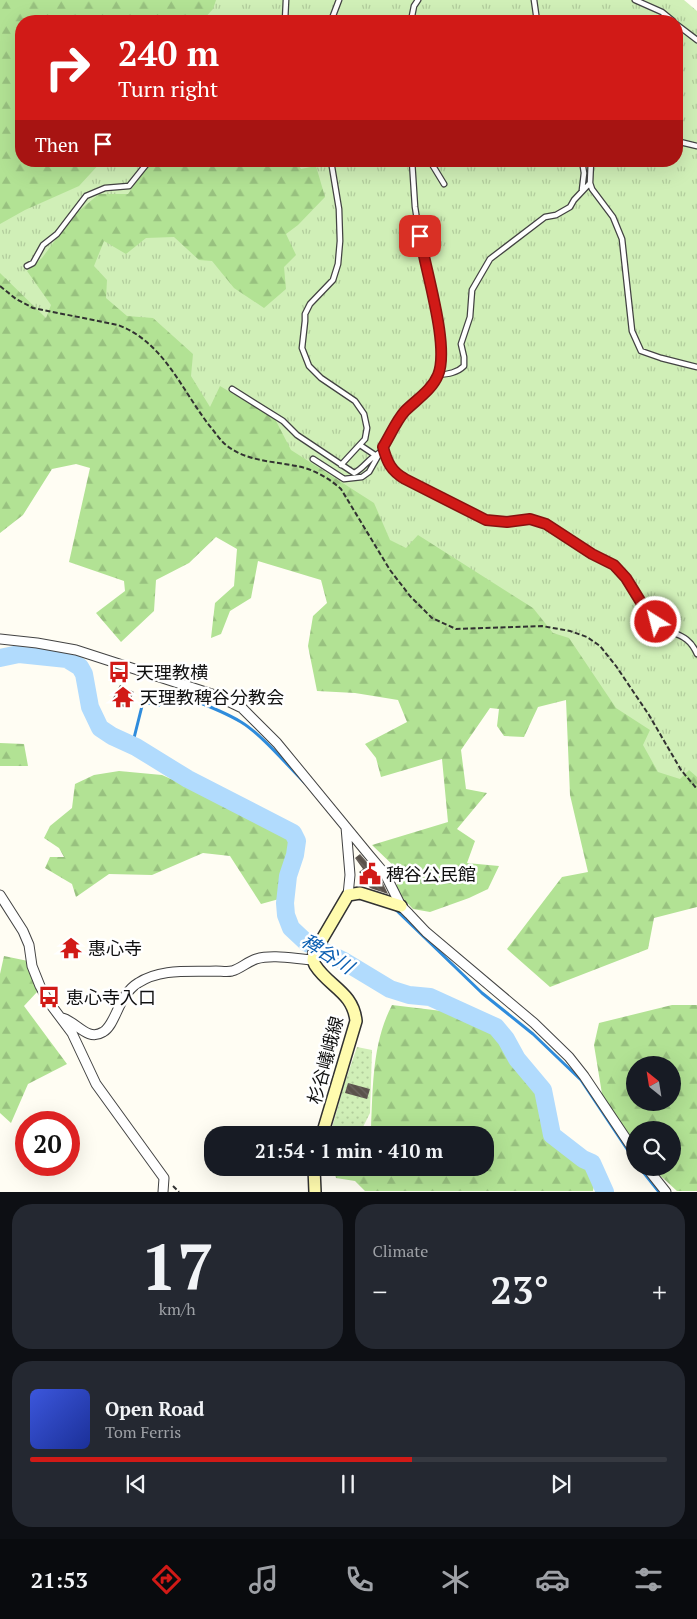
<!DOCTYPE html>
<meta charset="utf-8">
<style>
body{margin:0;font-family:"PT Serif","Noto Sans JP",serif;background:#242831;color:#f1f3f6;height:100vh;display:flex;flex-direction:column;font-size:19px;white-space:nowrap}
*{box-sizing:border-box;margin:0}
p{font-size:16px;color:#9ea1a6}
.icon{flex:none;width:28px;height:28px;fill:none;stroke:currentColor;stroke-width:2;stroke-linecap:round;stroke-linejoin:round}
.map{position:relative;height:1192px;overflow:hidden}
.drawer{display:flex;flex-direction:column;gap:12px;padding:12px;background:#0d0f14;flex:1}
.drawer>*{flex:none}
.hud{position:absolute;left:15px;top:15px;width:668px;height:152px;border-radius:20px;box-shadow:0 5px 20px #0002;background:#d11a17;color:#fff;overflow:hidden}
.needle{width:32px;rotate:330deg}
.controls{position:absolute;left:626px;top:1056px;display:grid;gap:10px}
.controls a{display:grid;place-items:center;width:55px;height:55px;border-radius:50%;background:#171b24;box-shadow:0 5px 20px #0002;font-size:25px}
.speed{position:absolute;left:15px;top:1111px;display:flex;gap:10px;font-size:25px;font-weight:700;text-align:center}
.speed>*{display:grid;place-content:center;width:65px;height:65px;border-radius:50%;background:#171b24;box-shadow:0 5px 20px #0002;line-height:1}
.speed .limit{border:8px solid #d22;background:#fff;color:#111}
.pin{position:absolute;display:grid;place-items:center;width:42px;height:42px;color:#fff;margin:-21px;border-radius:10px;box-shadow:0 2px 8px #0006}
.me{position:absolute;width:55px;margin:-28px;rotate:324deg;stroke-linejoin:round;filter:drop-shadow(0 0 4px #0008)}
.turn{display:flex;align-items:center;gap:18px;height:105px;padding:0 20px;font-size:22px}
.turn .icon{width:65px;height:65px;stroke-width:2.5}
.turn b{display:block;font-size:35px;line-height:42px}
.then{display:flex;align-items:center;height:48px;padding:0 20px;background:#0003;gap:10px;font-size:19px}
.big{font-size:38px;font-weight:700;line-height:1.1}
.drawer .widget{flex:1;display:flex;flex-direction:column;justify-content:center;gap:8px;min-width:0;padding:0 18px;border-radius:20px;background:#242831}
.drawer .dial{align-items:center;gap:0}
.dial b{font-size:65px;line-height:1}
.song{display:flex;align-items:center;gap:15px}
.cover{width:60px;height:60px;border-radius:8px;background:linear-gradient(135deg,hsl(230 70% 55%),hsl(230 70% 35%))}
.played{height:5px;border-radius:2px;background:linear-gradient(90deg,#d11a17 60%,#363941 60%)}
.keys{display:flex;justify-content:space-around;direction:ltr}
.heat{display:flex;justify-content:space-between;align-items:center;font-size:28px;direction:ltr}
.drawer .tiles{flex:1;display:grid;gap:12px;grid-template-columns:1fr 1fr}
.widget:last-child{grid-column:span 2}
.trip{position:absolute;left:204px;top:1126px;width:290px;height:50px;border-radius:20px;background:#171b24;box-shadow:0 5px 20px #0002;font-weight:700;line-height:50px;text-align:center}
.dock{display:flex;height:80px;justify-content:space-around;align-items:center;background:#090b0e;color:#9ea1a6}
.dock .icon{width:35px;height:35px}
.dock .selected{color:#d11a17}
.dock b{font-size:22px;color:#f1f3f6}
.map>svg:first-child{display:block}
</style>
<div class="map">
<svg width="697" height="1192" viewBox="0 0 697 1192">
<defs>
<pattern id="grass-tufts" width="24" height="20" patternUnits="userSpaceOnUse" patternTransform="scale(1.25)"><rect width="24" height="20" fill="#d0efb7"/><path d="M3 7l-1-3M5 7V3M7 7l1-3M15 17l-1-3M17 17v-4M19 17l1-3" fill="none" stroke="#b2cc9c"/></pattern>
<pattern id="forest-firs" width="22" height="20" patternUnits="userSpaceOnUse" patternTransform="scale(1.25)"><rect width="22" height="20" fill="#b2e294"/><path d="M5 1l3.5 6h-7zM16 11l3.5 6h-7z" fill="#98c17f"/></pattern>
<pattern id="park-dots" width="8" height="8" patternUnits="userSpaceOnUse" patternTransform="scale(1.25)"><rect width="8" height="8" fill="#d0efb7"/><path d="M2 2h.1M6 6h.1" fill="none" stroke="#b2cc9c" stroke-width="1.8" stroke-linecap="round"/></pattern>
<pattern id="building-back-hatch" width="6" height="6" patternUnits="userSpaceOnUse" patternTransform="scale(1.25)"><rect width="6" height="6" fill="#5a524b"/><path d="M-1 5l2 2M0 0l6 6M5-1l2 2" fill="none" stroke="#6d6661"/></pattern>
</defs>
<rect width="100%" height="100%" fill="#fffdf3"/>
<path fill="url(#grass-tufts)" d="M196,0H684L697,11V819L609,714L394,551L210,418L48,333L0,298V195L35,161H676V21H178Z"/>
<path fill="url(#forest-firs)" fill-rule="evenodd" d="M0,0H216L213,9L202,21H21V161H102L79,186L25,210L0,224Z
M151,161H296L301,169L316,166L325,197L298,225L286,234L296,255L284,267L286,289L264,308L234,288L212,261L199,260L174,237L146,238L126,254L104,241L94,266L107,280L106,298L127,316L153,318L193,354L191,376L210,407L220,386L275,419L291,450L374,503L390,540L406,548L418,535L533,608L553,633L569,638L616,708L650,730L643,745L658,772L680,779L689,770L697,777V907L654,918L648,949L550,987L507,949L562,877L588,872L570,795L566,700L538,707L524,737L504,736L497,726L499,709L490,708L461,750L466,789L487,793L457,829L475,841L467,863L499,866L488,889L469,898L430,912L413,909L396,891L399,871L372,845L448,822L442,759L381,777L376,758L365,744L407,722L398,700L355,693L317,691L308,646L313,616L327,603L321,580L258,561L251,598L230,611L221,634L211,638L215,603L234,586L237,549L216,537L189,563L156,580L154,611L121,642L96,613L125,591L124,581L69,562L90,468L76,464L52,469L23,515L0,533V273L46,318L51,305L27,271L42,258L74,215L99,194H128Z
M0,743L24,744L28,766H0Z
M119,771L162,775L287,830L291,860L279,899L261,904L230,856L203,853L152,875L109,874L76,897L72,884L45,868L50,857H64L59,848L44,838L50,826L72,808L75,784L94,775Z
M4,956L28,961L37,992L24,1006L67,1064L28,1084L11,1123L0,1113V974Z
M392,1005L450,1012L481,1024L494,1033L514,1061L540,1092L549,1137L581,1162L596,1161L598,1164L593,1191H365L355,1181L336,1178L333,1168H485V1135H365L371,1130C373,1088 372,1043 392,1005Z
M672,1005H697V1191H677L652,1168H672V1130H635V1146L604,1106L594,1045L599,1023ZM635,1065H672V1102H635Z"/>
<path fill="url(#park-dots)" d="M357,1047L372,1050L370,1113L359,1135H330L344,1085Z"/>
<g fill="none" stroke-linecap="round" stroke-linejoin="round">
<path stroke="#2f8cdc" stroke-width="3" d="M131,744L134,738L143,702L159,705L167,690C191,700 218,708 241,722C261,734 287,765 305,783
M394,908L482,993L533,1034L581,1080L635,1161
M640,1168L659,1192"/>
<path stroke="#b1dbfd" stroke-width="18" d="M0,658L19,654L67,659L80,667L84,674L90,707L100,728L112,736L136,747L188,779L293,833L297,841L295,855L288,876L285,903L286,915L291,928L307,943L342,960L390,989L409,995L430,997L496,1027L506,1039L517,1059L543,1090L552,1135L583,1159L592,1163L605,1192"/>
</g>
<path fill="url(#building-back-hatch)" d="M120,685L134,692L126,708L111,702Z
M360,854L380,877L388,894L370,888L362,878L363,876L359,872L363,869L355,858Z
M348,1083L370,1089L367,1099L345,1093Z"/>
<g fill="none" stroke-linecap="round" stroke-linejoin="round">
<g stroke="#434343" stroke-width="7">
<path id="service" d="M534,0L537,21
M635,0L662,12L673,21
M285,21L286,0
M331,21L339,0
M411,21L414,6L418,0
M676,24L697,40
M676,141L697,146
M331,161L339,209L340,241L338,264L333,280L310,304L305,314V321L302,348L309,366L321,378L355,401L364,414L367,428L365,439L341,465
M430,161L444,184
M591,161L590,183L592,189L613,217L622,239L632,331L641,351L661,358L697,367
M582,190L584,173L582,161
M27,266L33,263L43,245L57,234L86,196L105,188L129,186L149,161
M438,375C448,374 457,373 464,366V357L461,344L470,317L472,290L490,259L545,217L556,215L570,207L574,200L590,183
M232,389L283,421L297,435L354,473C363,469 368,459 379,453
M360,445L375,455
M383,447C386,456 388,467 396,474C406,481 419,485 430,491C445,498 472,517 487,520C507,524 528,515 547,524C562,532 576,544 591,553C604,561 615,565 625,577C637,590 642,608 654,621C670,637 687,630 697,654
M313,459L344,479L362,477L369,472L403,412L432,385L438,375L441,364L442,351L437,318L422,251L415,207L412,161"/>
</g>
<g stroke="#434343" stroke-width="11">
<path id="minor" d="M0,639L37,643L76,650L215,695L242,708L277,743L369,855L385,874L401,906L409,914L426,932L534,1023L569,1057L584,1076L635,1152
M346,827L350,875L348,895
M0,895L23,931L29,945L32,966L40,986L48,1001L72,1033L96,1084L164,1178L163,1192
M62,1018C76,1021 87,1042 103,1032C116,1025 118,995 138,983C161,968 190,972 216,971C221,971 227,972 232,971C240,969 247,962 256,959C273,954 295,959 313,960
M647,1168L666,1192"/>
</g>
<g stroke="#323232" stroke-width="14">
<path id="secondary" d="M322,1135L356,1021C353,992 329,987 315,965L313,960L314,953L348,895L360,893L401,906
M314,1168L315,1192"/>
</g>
<path stroke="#323232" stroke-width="2" stroke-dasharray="5 2.5" stroke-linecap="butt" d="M0,286L16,299L33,308L118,325C166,343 183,394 213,430C217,435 221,441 226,445C248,463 279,461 305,468C318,472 331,480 341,489L390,570L410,596L432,618L456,629L542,626L570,631L587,637L600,646L616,666L649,715L681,770L697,789
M173,1186L179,1192"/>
<use href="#service" stroke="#fff" stroke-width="4.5"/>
<use href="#minor" stroke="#fff" stroke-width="9"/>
<use href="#secondary" stroke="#fffbae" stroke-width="11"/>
</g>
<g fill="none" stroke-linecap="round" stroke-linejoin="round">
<g stroke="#88110f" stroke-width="12">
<path id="route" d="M420,236C425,269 450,346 438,375C432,390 416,400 405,411C396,421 390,436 383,447C387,462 391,471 405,479L486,520L507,522L530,519L546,524L592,554L614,565L626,578L647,612L656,622"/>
</g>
<use href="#route" stroke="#d11a17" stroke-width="9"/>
</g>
<defs>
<g id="bus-bare" transform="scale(1.725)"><path d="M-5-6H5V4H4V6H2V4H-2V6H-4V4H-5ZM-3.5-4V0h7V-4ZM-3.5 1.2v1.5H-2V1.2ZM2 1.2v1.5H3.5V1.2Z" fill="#d11a17" stroke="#fff" stroke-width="2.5" paint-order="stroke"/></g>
<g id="temple-bare" transform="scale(1.725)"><path d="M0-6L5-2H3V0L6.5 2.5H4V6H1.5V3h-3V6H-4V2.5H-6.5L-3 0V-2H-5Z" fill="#d11a17" stroke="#fff" stroke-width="2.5" paint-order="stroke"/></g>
<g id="civic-bare" transform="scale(1.725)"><path d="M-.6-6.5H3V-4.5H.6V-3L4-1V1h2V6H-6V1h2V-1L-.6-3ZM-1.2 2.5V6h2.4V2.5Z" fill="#d11a17" stroke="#fff" stroke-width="2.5" paint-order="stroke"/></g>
</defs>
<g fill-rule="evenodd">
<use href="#bus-bare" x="119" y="672"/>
<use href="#temple-bare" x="123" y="697"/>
<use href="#civic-bare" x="370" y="874"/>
<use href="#temple-bare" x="71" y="948"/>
<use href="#bus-bare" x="49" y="997"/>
</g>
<g text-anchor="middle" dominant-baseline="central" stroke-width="5" stroke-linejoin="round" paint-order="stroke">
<g font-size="18" fill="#101010" stroke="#fff" text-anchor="start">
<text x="136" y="672">天理教横</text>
<text x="140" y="697">天理教稗谷分教会</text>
<text x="386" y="874">稗谷公民館</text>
<text x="88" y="948">惠心寺</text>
<text x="66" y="997">恵心寺入口</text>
</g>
<g font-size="18" fill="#101010" stroke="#fff">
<text transform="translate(325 1060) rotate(-75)">杉谷嶬峨線</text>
</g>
<g font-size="19" font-style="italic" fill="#095db1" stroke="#fff">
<text transform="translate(328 953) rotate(32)">稗谷川</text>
</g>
</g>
</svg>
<div class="controls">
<a><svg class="needle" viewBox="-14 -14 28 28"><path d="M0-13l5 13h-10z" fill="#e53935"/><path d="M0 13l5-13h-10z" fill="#9ea1a6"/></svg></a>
<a><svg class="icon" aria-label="search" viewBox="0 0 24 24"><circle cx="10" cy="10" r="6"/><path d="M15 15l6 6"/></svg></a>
</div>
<div class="speed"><div class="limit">20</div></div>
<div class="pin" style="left:420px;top:236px;background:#d93025"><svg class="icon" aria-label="arrive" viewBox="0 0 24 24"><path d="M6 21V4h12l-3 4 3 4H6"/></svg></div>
<svg class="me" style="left:656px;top:622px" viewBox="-20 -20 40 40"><circle r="17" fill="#d11a17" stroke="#fff" stroke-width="3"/><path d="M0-11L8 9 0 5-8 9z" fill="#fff"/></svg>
<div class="trip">21:54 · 1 min · 410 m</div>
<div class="hud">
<div class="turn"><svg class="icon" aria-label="right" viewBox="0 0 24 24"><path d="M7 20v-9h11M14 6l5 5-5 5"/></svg><div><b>240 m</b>Turn right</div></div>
<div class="then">Then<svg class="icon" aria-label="arrive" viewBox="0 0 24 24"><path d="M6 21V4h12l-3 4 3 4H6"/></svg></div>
</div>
</div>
<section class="drawer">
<div class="tiles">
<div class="widget dial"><b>17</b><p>km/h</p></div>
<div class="widget"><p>Climate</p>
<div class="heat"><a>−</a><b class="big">23°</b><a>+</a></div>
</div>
<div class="widget">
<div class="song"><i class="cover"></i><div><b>Open Road</b><p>Tom Ferris</p></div></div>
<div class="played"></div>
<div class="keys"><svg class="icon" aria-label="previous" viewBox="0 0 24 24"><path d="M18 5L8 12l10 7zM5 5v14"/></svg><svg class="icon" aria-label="pause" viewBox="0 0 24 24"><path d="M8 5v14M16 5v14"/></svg><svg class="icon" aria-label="next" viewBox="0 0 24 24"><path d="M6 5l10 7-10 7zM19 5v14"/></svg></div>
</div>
</div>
</section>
<nav class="dock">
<b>21:53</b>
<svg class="icon selected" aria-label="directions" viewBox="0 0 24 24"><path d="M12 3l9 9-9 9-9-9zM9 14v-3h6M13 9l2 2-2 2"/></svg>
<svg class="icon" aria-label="music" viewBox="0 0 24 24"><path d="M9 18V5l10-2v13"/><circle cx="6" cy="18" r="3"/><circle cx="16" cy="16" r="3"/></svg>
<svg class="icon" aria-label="phone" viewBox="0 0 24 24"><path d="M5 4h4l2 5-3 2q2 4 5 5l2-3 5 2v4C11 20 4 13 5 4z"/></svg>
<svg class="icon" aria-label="climate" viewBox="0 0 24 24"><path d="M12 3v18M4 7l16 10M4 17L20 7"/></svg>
<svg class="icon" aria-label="car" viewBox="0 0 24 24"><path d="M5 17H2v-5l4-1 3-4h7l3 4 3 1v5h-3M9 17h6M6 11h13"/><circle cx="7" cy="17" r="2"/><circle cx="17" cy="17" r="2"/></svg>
<svg class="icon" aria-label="filters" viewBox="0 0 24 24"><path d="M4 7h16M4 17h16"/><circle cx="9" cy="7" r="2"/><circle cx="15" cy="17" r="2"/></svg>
</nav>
